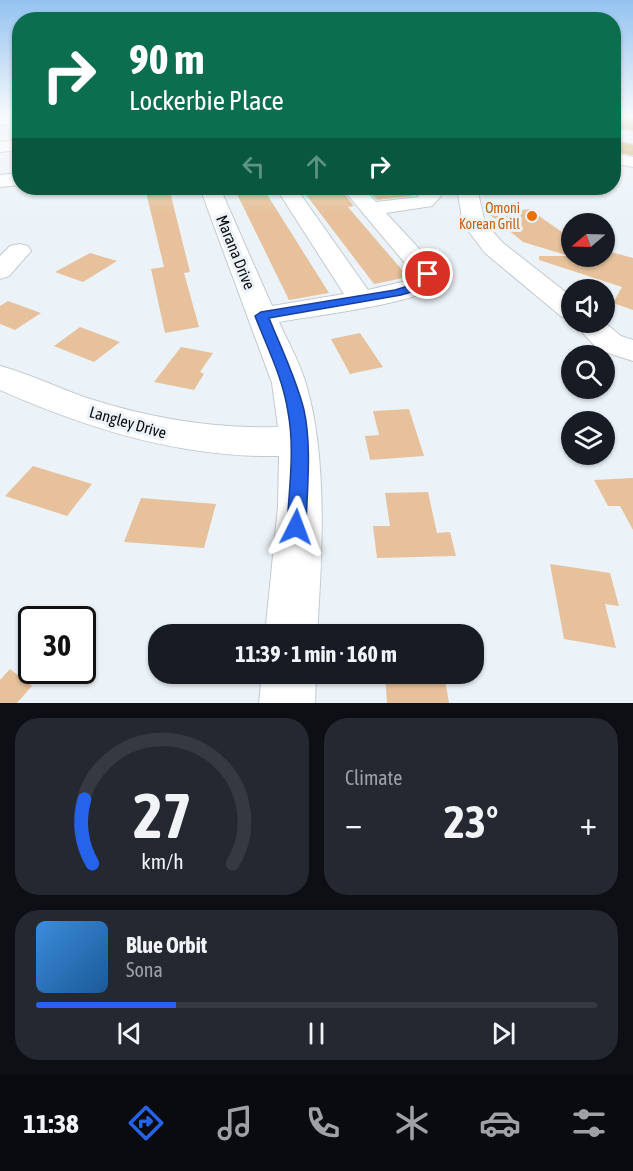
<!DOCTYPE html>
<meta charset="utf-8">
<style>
body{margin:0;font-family:"Asap Condensed",sans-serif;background:#242831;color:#f1f3f6;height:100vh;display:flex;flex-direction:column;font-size:22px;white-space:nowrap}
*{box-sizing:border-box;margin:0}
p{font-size:20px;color:#9ea1a6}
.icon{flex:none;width:33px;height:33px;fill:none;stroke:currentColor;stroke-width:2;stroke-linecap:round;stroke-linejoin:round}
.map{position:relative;height:703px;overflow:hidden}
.panel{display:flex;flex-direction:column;gap:15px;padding:15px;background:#0d0f14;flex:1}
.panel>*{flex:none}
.top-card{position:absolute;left:12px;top:12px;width:609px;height:183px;border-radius:24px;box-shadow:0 2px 4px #0004;background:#0b6e4f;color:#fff;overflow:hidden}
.needle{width:39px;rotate:251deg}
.buttons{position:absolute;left:561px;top:213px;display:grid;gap:12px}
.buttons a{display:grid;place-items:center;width:54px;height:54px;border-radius:50%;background:#171b24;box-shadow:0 2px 4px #0004;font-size:30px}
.speed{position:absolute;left:18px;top:606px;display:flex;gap:12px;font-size:30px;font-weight:700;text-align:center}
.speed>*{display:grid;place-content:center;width:78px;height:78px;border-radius:50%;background:#171b24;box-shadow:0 2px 4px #0004;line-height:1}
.speed .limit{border:3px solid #111;border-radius:9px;background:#fff;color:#111}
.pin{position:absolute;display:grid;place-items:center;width:51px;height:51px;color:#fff;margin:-26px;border:3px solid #fff;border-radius:50%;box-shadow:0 2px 6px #0007}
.me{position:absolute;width:66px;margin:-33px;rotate:3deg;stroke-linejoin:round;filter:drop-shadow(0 0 4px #0008)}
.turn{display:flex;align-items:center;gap:21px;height:126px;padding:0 18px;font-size:27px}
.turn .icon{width:78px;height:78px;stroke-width:2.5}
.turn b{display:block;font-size:42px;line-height:51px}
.lanes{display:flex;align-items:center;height:57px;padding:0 18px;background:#0003;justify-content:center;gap:30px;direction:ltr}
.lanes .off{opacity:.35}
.big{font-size:45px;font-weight:700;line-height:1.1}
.panel .widget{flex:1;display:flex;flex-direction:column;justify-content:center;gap:9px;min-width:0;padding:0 21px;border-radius:24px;background:#242831}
.panel .dial{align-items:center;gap:0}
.dial svg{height:156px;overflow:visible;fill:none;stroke:#363941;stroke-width:7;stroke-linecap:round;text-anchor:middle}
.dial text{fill:#f1f3f6;stroke:none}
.song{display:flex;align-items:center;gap:18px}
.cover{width:72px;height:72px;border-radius:9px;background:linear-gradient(135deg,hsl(210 70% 55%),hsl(210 70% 35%))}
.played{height:6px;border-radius:3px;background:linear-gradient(90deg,#2563eb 25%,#363941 25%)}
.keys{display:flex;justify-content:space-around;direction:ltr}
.heat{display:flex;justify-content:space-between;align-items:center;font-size:33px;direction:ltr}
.panel .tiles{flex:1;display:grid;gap:15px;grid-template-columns:1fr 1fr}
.widget:last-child{grid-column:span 2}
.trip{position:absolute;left:148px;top:624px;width:336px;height:60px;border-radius:24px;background:#171b24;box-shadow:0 2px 4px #0004;font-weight:700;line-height:60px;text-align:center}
.tab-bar{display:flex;height:96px;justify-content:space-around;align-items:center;background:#090b0e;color:#9ea1a6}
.tab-bar .icon{width:42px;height:42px}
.tab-bar .on{color:#2563eb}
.tab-bar b{font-size:27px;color:#f1f3f6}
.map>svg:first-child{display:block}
</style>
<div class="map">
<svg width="633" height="703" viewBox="0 0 633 703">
<rect width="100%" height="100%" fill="#ecf3f8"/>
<path fill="#e6c19b" d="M145,188H169L190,272L184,273L199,327L165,333L151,269L164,267Z
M234,188H263L329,293L289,300Z
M301,188H340L354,206L348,207L408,277L374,284Z
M366,188H411L412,196L377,200Z
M529,209L572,239V256H604V250L633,258V310L613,303L622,287L539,260V256H569L523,242L490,215Z
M90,253L117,261L83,282L55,272Z
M8,301L41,313L15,330L0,324V306Z
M80,327L120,342L94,362L54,346Z
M360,333L383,367L350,374L331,339Z
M181,347L213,353L200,372L204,374L194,390L154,382Z
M409,409L424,456L370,460L365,436L379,435L373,411Z
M33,466L92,484L67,516L5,496Z
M633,478V530L620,506H608L594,480Z
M428,492L437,533L450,532L456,556L377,558L373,526H390L385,493Z
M141,498L216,504L204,548L124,542Z
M550,564L610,573L619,606L605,604L616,648L564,639Z
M10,669L32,686L17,703H0V680Z
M385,674H444L449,703H387Z"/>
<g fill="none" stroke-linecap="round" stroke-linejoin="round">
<g stroke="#c3cacf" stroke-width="2">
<path id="minor" d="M0,115H20V123L0,125Z
M20,140V150L0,152V142Z
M614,153L633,157V167L614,163Z
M20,173V185L0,187V175Z
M200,188H220L272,306L344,294L276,188H296L368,290L406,281L415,275L342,188H363L376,202L419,197L413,188H434L441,196L432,206L386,213L437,268L441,274C440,279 439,283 436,286C415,304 311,316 279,322C288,342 300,363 306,384C328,457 322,559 317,634H265L278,507L279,456C182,458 88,429 0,390V366C30,374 58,388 87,398C149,418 213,429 278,427L272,383Z
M457,188H477L485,223L503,243L572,297V319L562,317L485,253L463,224Z
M19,244L28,246L31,251L9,276L0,279V256L10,246Z
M572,322H604L621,336L633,340V361L599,350Z
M262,674H316L315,703H259Z"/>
</g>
<g stroke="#cfcfcf" stroke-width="3">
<path id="highway" d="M614,117L633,120V130L614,127Z
M614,141L633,145V155L614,151Z"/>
</g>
<use href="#minor" fill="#fff" fill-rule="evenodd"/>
<use href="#highway" fill="#d0ab62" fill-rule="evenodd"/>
</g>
<linearGradient id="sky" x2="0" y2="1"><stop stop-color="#93c2f0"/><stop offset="0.54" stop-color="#f6fafc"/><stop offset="1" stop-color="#f6fafc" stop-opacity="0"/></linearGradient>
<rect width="633" height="214" fill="url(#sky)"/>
<path fill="#2563eb" stroke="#184099" stroke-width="1.5" d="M428,271L433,274C431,289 414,291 401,295L269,318C281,348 296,378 304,410C312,447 307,489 306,527L303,533L296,535L290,533L287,527C289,489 295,449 288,412C283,378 267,347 255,316L261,312L395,290C408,286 418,284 424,272Z"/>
<circle fill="#e8710a" stroke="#ecf3f8" stroke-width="2" cx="532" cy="216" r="6"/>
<g text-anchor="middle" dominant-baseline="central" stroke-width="6" stroke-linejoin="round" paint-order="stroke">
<g font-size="14" fill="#c56008" stroke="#ecf3f8" text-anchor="end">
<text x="520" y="208">Omoni<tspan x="520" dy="16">Korean Grill</tspan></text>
</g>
<g font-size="16" fill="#0d0f11" stroke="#ecf3f8">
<text transform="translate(236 252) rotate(68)">Marana Drive</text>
<text transform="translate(128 422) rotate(16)">Langley Drive</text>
</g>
</g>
</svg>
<div class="buttons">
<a><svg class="needle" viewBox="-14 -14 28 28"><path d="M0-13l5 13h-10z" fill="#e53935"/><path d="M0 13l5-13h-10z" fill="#9ea1a6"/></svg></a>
<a><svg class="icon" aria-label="sound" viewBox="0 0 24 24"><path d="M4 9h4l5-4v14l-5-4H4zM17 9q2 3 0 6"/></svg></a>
<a><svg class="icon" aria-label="search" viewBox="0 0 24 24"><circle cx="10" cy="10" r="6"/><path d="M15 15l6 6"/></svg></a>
<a><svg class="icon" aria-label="layers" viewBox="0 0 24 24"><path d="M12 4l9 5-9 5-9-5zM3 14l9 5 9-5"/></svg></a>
</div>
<div class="speed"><div class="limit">30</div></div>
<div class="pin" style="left:428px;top:274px;background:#d93025"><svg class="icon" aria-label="arrive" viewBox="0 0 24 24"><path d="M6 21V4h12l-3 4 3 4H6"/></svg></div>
<svg class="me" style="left:296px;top:527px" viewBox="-20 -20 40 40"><path d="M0-17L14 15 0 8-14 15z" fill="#2563eb" stroke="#fff" stroke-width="4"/></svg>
<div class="trip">11:39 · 1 min · 160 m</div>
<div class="top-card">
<div class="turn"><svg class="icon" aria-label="right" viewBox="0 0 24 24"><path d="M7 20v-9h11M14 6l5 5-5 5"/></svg><div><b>90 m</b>Lockerbie Place</div></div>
<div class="lanes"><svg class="icon off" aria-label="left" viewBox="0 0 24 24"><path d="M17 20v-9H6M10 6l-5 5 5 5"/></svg><svg class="icon off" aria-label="ahead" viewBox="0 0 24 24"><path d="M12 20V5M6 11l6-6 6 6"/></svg><svg class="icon" aria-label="right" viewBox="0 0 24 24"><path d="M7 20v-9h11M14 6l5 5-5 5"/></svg></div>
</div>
</div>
<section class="panel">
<div class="tiles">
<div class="widget dial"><svg viewBox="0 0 100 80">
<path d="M14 69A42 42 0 1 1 86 69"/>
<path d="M14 69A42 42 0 0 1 10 36" stroke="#2563eb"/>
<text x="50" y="56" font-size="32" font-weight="700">27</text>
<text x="50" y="72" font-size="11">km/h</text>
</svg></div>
<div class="widget"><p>Climate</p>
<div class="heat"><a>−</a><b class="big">23°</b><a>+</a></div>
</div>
<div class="widget">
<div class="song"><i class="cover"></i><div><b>Blue Orbit</b><p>Sona</p></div></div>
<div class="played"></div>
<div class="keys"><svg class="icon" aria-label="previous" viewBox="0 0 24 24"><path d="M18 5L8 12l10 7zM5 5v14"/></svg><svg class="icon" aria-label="pause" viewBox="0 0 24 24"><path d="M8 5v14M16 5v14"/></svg><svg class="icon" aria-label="next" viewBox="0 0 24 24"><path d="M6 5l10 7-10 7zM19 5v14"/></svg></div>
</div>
</div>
</section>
<nav class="tab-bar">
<b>11:38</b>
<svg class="icon on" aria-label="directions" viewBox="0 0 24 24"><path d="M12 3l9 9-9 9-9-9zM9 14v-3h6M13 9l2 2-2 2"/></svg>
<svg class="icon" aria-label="music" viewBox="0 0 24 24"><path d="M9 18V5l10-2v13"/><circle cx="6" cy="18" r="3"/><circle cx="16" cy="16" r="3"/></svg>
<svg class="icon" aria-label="phone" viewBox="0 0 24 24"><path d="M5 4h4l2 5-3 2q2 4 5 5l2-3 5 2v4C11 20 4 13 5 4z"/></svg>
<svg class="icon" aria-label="climate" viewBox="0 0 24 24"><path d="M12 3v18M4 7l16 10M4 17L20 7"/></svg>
<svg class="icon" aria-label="car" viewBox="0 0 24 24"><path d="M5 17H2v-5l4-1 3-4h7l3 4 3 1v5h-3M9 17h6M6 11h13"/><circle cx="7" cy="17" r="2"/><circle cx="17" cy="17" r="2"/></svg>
<svg class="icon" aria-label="filters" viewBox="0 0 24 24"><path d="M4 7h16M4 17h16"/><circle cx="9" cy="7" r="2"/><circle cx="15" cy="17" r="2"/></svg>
</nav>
